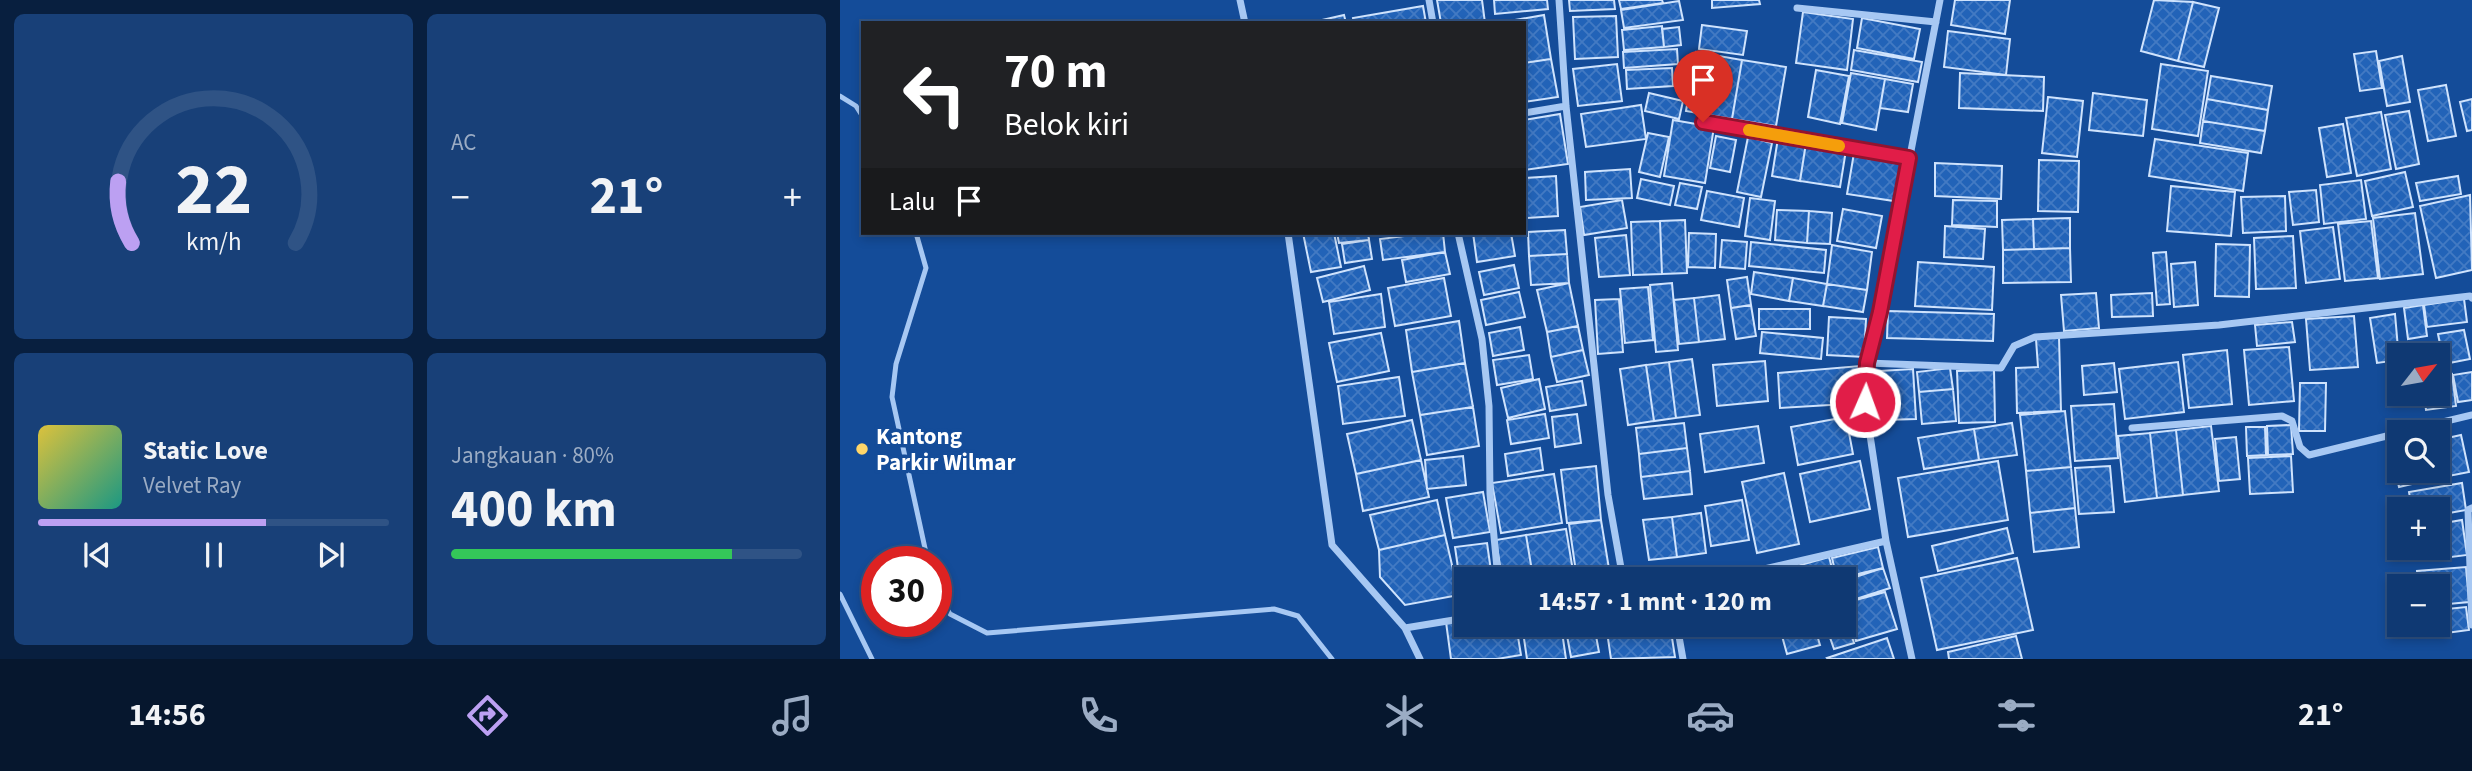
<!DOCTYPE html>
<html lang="id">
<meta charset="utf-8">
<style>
body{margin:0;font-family:"Source Sans 3",sans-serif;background:#184078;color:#f1f3f6;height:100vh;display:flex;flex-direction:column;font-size:26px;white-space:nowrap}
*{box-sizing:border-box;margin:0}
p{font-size:23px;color:#9bacc4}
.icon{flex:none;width:38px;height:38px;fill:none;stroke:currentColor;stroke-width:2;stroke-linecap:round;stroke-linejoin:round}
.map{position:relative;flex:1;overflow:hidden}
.sheet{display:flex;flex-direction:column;gap:14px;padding:14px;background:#081f3f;width:840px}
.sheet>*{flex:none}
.hud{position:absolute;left:21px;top:21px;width:665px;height:214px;border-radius:0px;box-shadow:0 4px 10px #0003,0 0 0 2px #2f5385;background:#202124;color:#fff;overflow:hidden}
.needle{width:46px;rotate:59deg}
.fabs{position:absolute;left:1547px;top:343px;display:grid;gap:14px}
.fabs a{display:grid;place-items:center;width:63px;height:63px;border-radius:0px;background:#0f3973;box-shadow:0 4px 10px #0003,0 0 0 2px #2f5385;font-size:35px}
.speed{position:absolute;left:21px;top:546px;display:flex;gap:14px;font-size:35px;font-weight:700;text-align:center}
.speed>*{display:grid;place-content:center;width:91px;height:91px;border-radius:50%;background:#0f3973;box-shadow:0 4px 10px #0003,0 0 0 2px #2f5385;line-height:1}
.speed .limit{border:10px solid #d22;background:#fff;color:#111}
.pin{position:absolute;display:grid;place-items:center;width:60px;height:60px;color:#fff;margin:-72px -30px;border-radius:50% 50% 50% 0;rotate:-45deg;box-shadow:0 0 7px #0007}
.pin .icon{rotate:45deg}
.me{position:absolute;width:77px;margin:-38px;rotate:2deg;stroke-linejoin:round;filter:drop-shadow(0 0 5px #0008)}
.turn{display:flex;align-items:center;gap:24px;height:147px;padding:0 28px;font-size:32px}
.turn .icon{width:91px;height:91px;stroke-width:2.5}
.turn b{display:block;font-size:49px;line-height:60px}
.then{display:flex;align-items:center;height:66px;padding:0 28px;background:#0003;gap:14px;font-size:26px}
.big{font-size:52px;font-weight:700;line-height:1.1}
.sheet .widget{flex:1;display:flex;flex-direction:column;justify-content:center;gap:10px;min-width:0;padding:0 24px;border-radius:10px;background:#184078}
.sheet .dial{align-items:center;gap:0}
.dial svg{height:182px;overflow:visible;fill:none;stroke:#2f5385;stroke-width:7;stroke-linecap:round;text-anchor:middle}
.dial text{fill:#f1f3f6;stroke:none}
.song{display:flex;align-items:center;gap:21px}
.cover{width:84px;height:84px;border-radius:10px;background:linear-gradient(135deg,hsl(50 70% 55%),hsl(170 70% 35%))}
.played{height:7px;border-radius:4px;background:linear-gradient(90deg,#bca0f2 65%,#2f5385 65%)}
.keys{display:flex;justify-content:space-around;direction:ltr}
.heat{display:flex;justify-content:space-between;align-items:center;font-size:38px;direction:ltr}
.charge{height:10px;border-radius:5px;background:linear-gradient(90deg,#34c759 80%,#2f5385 0)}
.sheet .tiles{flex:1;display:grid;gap:14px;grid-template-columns:repeat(2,1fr)}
.trip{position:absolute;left:614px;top:567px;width:402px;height:70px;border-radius:0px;background:#0f3973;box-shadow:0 4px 10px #0003,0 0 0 2px #2f5385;font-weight:700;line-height:70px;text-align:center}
.tab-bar{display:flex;height:112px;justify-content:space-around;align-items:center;background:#06172e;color:#9bacc4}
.tab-bar .icon{width:49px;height:49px}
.tab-bar .current{color:#bca0f2}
.tab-bar b{font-size:32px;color:#f1f3f6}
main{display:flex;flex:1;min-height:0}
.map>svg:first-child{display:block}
</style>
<main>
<section class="sheet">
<div class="tiles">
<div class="widget dial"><svg viewBox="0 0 100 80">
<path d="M14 69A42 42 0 1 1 86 69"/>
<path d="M14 69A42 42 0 0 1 8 42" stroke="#bca0f2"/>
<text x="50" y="56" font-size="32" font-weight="700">22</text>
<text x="50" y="72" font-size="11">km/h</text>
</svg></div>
<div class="widget"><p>AC</p>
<div class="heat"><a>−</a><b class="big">21°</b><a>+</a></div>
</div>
<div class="widget">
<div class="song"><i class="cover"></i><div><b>Static Love</b><p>Velvet Ray</p></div></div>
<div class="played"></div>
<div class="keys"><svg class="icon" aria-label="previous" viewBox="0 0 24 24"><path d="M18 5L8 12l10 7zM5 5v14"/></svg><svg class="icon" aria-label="pause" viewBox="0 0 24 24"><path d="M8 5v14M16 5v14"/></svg><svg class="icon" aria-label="next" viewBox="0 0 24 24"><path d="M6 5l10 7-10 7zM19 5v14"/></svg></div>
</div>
<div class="widget"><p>Jangkauan · 80%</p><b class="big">400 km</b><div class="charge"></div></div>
</div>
</section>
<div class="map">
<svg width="1632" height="659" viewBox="0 0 1632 659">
<defs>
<pattern id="building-cross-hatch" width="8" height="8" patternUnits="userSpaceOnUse" patternTransform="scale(1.75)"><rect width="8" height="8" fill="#2263b8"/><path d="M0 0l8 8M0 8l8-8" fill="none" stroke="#437ac3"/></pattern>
</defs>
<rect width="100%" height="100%" fill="#144c99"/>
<path fill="url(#building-cross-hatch)" stroke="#cfe3fd" stroke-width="2" d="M597,0H642L645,23H601Z
M654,0H707L708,9L655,14Z
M729,0H774L775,9L730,11Z
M779,0H822L823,3L781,9Z
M872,0H919L920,4L872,8Z
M1115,0H1170L1165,34L1111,25Z
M1314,0L1353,2L1338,61L1301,51Z
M839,1L843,20L784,28L781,10Z
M1353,2L1379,8L1364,67L1338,61Z
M583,6L586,23H514L513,18Z
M963,12L1013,19L1007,70L956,63Z
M504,15L506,23H469Z
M704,15L711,59L684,63V23H658Z
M776,16L778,57L735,59L733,17Z
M1022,18L1080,29L1074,59L1017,48Z
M862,25L907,31L903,55L859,49Z
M822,26L824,47L784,50L782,30Z
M839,27L841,45L824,47L822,29Z
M1108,31L1170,39L1166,75L1104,67Z
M837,49L838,64L784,68L783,52Z
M1014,50L1082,62L1078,82L1011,70Z
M1536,51L1542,88L1520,91L1514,54Z
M856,52L902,60L892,119L846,111Z
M1562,56L1570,102L1547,106L1539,61Z
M711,59L718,97L684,102V63Z
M902,60L946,67L936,126L892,119Z
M777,64L782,101L738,106L733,69Z
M1321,64L1368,71L1358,136L1312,129Z
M832,68L833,86L787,89L786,70Z
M976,70L1009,76L1000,124L968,117Z
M1011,73L1045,79L1036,130L1002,123Z
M1120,73L1204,77L1203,111L1119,108Z
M1371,76L1432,86L1428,110L1367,99Z
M1045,79L1073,84L1068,112L1040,108Z
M1606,85L1616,136L1588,141L1578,90Z
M809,93L843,101L839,119L805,111Z
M1253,93L1307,100L1303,136L1249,130Z
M1208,97L1243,101L1237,157L1202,153Z
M1367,99L1428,110L1425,131L1363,121Z
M1632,99V130L1627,131L1620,102Z
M801,105L806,139L746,147L741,114Z
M1569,111L1579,164L1556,169L1545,115Z
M1541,112L1551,169L1517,176L1506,118Z
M720,114L728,164L684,170V120Z
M833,120L874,127L865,183L824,176Z
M1363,121L1425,131L1421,153L1360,143Z
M1503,124L1511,173L1487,177L1479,128Z
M808,133L829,137L820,177L799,172Z
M876,136L896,140L890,172L870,168Z
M908,137L932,143L921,197L897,192Z
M938,138L966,143L960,181L932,176Z
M1315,139L1408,153L1403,191L1309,176Z
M966,143L1006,150L1000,187L960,181Z
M1014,153L1061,160L1054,201L1007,194Z
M1199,160L1239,161L1238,212L1198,211Z
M1095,163L1162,166L1161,199L1095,196Z
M790,169L792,198L746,200L745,172Z
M1565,172L1573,207L1532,216L1525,181Z
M716,176L718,216L687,218L685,178Z
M1618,176L1621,194L1580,201L1576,183Z
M801,179L834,186L830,205L797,198Z
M1521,180L1526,219L1484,224L1480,185Z
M840,183L862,187L857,209L835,205Z
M1331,186L1395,192L1391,236L1327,231Z
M1476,190L1479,222L1453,225L1449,192Z
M867,191L904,198L899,227L861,220Z
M1630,195L1632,270L1596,278L1580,206Z
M1445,196L1446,231L1403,233L1401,197Z
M910,198L935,201L930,240L905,236Z
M782,200L787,228L744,235L740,207Z
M1113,200L1157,201V227L1112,225Z
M1003,209L1042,216L1036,248L997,241Z
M937,210L969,211L967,243L935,240Z
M969,211L992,213L990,244L967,243Z
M1575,213L1583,274L1540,279L1533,218Z
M1230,218V248L1194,249L1193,219Z
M1193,219L1194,249L1163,250L1162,220Z
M845,220L847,273L822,274L820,221Z
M820,221L822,274L793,275L791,222Z
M1531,221L1538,278L1505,281L1498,224Z
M1105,226L1145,229L1143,259L1104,257Z
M1493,227L1500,279L1466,283L1460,231Z
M725,230L727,254L689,256L688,232Z
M463,233H494L501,267L471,272Z
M497,233H528L529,240L499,243Z
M589,233H603L605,252L543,260L540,239Z
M633,233H671L675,256L637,262Z
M849,233L876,234L875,268L848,267Z
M786,235L790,275L759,277L755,238Z
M1453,236L1456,288L1416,289L1414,238Z
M529,240L532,259L505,263L502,244Z
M882,240L907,242L905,269L880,267Z
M911,242L986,250L984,273L909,266Z
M1376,244L1410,245L1409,297L1375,296Z
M992,245L1032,252L1027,290L987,284Z
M1230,248L1231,282L1163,283V250Z
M605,252L610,274L566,282L562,260Z
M1326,252L1330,304L1317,305L1313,253Z
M727,254L729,283L691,285L689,256Z
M1078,262L1154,267L1152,310L1075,306Z
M1355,262L1358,305L1334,307L1331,264Z
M674,265L679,288L644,295L639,272Z
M524,266L530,290L483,302L477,278Z
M914,272L953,278L949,301L911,294Z
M907,277L911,305L891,308L887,280Z
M604,278L611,316L555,326L548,288Z
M953,278L987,284L983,306L949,301Z
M729,283L738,326L707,332L697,290Z
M832,283L838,350L816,352L810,285Z
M987,284L1027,290L1023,312L983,306Z
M808,287L813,340L785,343L780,289Z
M679,292L685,317L646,325L641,300Z
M1256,293L1259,328L1224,331L1221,295Z
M1312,293L1313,316L1272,317L1271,295Z
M541,294L545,327L494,334L489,302Z
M879,295L885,339L859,342L854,298Z
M854,298L859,342L839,344L834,300Z
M779,299L783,352L758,354L755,300Z
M1624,299L1627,322L1587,327L1584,305Z
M911,305L916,336L896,339L891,308Z
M1583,305L1587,336L1568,339L1564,308Z
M919,309H970V329H919Z
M1048,311L1154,314L1153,341L1047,338Z
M1555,314L1559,360L1537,363L1530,318Z
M1514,316L1518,367L1470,370L1466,319Z
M989,317L1026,319L1024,357L987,355Z
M619,321L625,363L572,372L566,330Z
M1452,322L1455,342L1417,346L1415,325Z
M738,326L743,350L711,357L707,332Z
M680,327L684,350L653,356L649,333Z
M1624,330L1630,359L1604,364L1598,334Z
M922,332L983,338L981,359L920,353Z
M541,333L549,371L497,382L489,343Z
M1219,337L1221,411L1177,413L1176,368L1198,367L1196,339Z
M1449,347L1454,401L1409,405L1404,350Z
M743,350L749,375L717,382L711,357Z
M1387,350L1392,404L1349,408L1343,355Z
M689,355L693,379L657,385L653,360Z
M852,359L860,415L836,418L829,362Z
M925,361L928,401L877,406L873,365Z
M829,362L836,418L814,421L806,365Z
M1338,362L1344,412L1285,419L1279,369Z
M625,363L633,407L580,415L572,372Z
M1274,363L1277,392L1244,395L1242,366Z
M806,365L814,421L788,425L780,369Z
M1020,366L1023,403L940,408L938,373Z
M1110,368L1113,389L1079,392L1077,372Z
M1073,369L1076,419L1044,420L1040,371Z
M1154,370L1155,422L1119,423L1117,371Z
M1632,372V400L1618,402L1613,375Z
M1612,374L1616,406L1586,410L1584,394H1598V376Z
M559,377L565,416L503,424L498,386Z
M699,379L705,409L668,418L661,388Z
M742,381L746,405L710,411L706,387Z
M1460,383H1486L1485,431H1459Z
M1113,389L1116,421L1082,424L1079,392Z
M1274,404L1278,458L1235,461L1231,406Z
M633,407L639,446L587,455L580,415Z
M1225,411L1231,467L1186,471L1180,415Z
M705,414L709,438L671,444L667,420Z
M737,414L741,443L715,447L712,417Z
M1006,417L1013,454L958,465L951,427Z
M572,420L581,460L516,474L507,434Z
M844,423L847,448L799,454L796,428Z
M1172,423L1177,455L1139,460L1134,429Z
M1451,425L1453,454L1428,455L1427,426Z
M918,426L924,463L865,472L860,434Z
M1371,426L1379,491L1343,495L1336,430Z
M1406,427H1425L1426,455L1407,456Z
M1134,429L1139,460L1084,469L1078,438Z
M1336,430L1343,495L1317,498L1310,433Z
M1310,433L1317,498L1285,502L1278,436Z
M1621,435L1629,472L1598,478V440Z
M1559,436V471H1597L1598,478L1559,487L1548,439Z
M1396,437L1400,479L1379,481L1375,439Z
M700,448L703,470L668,476L665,454Z
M847,448L850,471L801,477L799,454Z
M623,456L626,485L587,489L585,460Z
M1451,456L1453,492L1410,494L1408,458Z
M581,460L589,497L523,511L516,474Z
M1020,461L1030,509L970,522L960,474Z
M1158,461L1168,520L1068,537L1058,478Z
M756,466L761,520L727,523L721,470Z
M1270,466L1274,512L1239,514L1235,468Z
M1231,467L1235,508L1190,513L1186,471Z
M850,471L852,494L804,499L801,477Z
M944,473L959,544L917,553L902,482Z
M714,474L722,523L661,533L652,483Z
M1622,483L1626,510L1598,515V509H1572L1569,492Z
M643,492L650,532L613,538L606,498Z
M597,500L605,535L539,550L530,515Z
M902,500L909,540L871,546L865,506Z
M1235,508L1239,547L1194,552L1190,513Z
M861,513L866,553L837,557L832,517Z
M832,517L837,557L809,560L803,520Z
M761,520L770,575L737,579L729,524Z
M1622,520L1627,555L1588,560L1587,548H1598V524Z
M1167,528L1173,553L1098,571L1092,546Z
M726,529L733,571L693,577L686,535Z
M605,535L619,595L565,605L540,577L539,550Z
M686,535L693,577L662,579L656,540Z
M647,543L652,578L620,582L615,547Z
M1038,547L1043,568L997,579L992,558Z
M989,557L995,579H960L957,566Z
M1177,558L1193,630L1097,650L1081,578Z
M1626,567L1629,602L1598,605V586H1578L1577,571Z
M1043,568L1050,588L1016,599L1009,579Z
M1045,592L1057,629L1016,641L1005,603Z
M1626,607L1629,630L1598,634V610Z
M626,619V625H676L681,655L657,659H611L606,622Z
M1007,622L1014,643L994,649L987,629Z
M682,625H721L726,659H687Z
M725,625H754L759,652L731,657Z
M766,625H830L835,657L771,659Z
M939,625H974L980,645L947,654Z
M1176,636L1182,659H1109L1108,652Z
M1047,638L1054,659H988L987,658Z"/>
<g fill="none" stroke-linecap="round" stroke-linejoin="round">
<path stroke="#a7c8f3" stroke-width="5" d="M0,96L16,106L23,117
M76,233L86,268L56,364L52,397L88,562
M96,591L110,614L147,633L434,609L458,616L492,659
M0,594L32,659"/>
<path stroke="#a7c8f3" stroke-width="7" d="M400,0L405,23
M589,0L593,23
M719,0L726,106L768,495L783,579
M957,8L1096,22
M684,113L726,106
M863,122L1069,158
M448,233L492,545L565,628L580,659
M618,233L642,339L649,406L650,494L658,579
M1027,363L1161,368L1174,346L1195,337L1379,325L1630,296L1632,298
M1292,428L1442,416L1452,421L1460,447L1469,455L1559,433
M1561,432L1632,415
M1632,508L1628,510L1632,625
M881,579L1046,541
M837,625L843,659
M565,628L626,618
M1072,659L1046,541L1025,402L1027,363L1040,312L1100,0"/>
</g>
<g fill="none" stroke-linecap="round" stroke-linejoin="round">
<g stroke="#92132f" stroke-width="18">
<path id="route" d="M863,122L1069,158L1040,312L1027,363L1025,402"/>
</g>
<use href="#route" stroke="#e11d48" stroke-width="12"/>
<path stroke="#f59e0b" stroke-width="12" d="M909,130L999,146"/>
</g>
<circle fill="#ffd669" stroke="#144c99" stroke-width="2.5" cx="22" cy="449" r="7"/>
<g text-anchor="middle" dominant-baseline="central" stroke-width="7" stroke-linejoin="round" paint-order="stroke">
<g font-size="23" font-weight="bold" fill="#fff" stroke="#144c99" text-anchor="start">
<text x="36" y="436">Kantong<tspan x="36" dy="26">Parkir Wilmar</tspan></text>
</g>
</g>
</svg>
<div class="fabs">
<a><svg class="needle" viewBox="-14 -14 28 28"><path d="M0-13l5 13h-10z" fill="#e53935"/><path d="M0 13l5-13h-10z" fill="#9bacc4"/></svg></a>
<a><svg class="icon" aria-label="search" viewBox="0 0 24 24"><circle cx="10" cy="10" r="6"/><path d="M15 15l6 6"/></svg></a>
<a>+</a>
<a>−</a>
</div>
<div class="speed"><div class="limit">30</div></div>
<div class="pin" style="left:863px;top:122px;background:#d93025"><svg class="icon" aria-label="arrive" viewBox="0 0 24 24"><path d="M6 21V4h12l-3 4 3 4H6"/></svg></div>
<svg class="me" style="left:1025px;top:402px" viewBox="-20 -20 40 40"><circle r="17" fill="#e11d48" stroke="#fff" stroke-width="3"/><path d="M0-11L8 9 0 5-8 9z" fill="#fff"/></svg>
<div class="trip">14:57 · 1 mnt · 120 m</div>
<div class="hud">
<div class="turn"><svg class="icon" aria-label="left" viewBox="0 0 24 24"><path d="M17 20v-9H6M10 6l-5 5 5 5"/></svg><div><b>70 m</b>Belok kiri</div></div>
<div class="then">Lalu<svg class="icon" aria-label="arrive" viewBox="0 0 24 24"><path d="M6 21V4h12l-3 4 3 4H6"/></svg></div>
</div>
</div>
</main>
<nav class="tab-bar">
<b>14:56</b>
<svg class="icon current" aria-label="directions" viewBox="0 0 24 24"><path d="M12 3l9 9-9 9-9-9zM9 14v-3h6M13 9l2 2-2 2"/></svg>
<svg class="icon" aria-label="music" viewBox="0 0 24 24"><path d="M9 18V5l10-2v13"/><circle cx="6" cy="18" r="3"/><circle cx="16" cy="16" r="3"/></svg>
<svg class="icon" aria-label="phone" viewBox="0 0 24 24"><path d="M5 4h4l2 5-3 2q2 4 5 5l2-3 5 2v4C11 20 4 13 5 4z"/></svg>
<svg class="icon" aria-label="climate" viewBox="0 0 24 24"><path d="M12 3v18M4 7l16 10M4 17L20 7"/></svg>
<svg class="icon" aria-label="car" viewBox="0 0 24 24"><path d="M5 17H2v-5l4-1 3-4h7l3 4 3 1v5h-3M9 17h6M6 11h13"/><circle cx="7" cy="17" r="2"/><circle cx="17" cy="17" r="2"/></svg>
<svg class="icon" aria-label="filters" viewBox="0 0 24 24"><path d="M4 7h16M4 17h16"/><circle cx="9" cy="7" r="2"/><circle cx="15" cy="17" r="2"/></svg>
<b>21°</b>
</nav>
